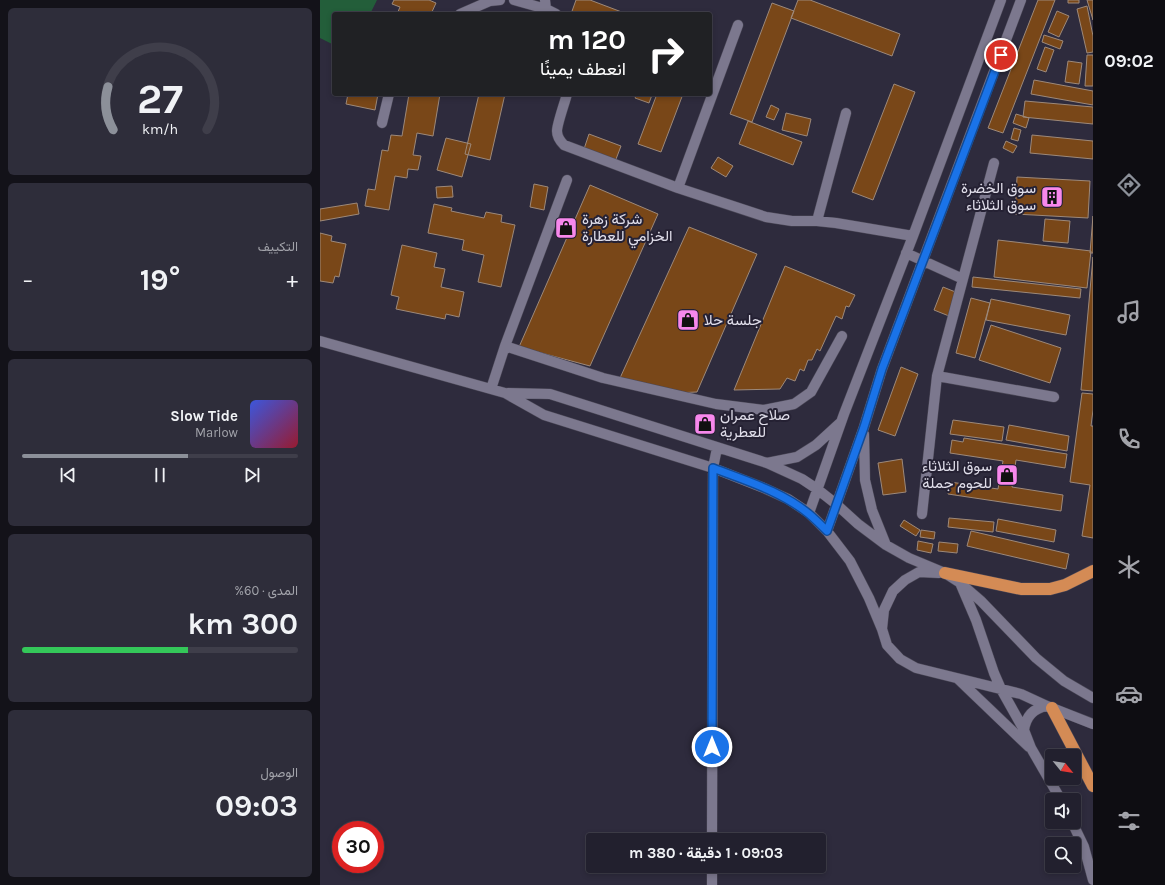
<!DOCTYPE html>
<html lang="ar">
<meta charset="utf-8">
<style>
body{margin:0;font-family:Karla,Vazirmatn,sans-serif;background:#2e2d3a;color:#f1f3f6;direction:rtl;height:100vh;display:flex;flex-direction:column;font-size:15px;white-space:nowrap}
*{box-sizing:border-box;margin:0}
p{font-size:13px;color:#a2a3aa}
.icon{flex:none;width:22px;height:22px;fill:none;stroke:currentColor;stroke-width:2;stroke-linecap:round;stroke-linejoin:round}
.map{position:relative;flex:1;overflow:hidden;direction:ltr}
.sheet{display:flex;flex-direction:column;gap:8px;padding:8px;background:#131219;width:320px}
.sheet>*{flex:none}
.top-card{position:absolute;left:12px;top:12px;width:380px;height:84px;border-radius:4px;box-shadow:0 2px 6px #0003,0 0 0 1px #3f3e4a;direction:rtl;background:#202124;color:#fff;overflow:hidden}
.needle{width:26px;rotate:120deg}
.fabs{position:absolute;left:725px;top:749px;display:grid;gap:8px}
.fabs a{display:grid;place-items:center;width:36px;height:36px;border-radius:4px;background:#22202e;box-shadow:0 2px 6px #0003,0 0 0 1px #3f3e4a;font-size:20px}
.speed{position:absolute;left:12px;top:821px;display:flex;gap:8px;font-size:20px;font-weight:700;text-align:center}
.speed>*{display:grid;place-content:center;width:52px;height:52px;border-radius:50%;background:#22202e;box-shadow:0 2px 6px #0003,0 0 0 1px #3f3e4a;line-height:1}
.speed .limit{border:6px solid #d22;background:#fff;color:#111}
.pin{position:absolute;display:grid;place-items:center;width:34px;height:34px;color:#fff;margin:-17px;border:2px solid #fff;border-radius:50%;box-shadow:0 1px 4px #0007}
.me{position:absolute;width:44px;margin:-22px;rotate:0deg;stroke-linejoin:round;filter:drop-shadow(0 0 3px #0008)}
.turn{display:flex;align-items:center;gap:14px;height:84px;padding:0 20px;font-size:18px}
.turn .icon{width:52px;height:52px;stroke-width:2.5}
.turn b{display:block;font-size:28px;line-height:34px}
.big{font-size:30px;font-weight:700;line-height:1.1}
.sheet .widget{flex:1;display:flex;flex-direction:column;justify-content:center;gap:6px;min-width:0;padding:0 14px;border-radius:6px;background:#2e2d3a}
.sheet .dial{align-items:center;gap:0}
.dial svg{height:104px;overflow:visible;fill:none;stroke:#3f3e4a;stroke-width:7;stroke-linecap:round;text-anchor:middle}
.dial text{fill:#f1f3f6;stroke:none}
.song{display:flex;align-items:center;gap:12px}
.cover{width:48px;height:48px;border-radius:6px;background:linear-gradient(135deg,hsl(230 70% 55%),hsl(350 70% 35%))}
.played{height:4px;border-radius:2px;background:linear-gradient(90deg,#8c9099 60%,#3f3e4a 60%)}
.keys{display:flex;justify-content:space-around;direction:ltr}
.heat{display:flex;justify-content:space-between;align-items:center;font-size:22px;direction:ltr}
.charge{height:6px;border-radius:3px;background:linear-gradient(90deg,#34c759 60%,#3f3e4a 0)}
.trip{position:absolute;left:266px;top:833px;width:240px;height:40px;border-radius:4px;background:#22202e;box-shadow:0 2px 6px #0003,0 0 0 1px #3f3e4a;font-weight:700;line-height:40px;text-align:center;direction:rtl}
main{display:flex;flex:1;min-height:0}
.dock{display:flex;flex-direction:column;width:72px;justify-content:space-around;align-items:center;background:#0e0d12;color:#a2a3aa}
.dock .icon{width:28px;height:28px}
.dock .on{color:#8c9099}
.dock b{font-size:18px;color:#f1f3f6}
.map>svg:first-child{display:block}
</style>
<main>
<nav class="dock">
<b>09:02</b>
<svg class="icon on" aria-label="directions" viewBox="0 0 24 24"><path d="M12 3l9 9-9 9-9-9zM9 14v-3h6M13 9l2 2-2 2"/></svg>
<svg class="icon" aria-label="music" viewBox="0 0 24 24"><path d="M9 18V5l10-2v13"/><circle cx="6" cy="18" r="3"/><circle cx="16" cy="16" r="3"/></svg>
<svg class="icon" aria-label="phone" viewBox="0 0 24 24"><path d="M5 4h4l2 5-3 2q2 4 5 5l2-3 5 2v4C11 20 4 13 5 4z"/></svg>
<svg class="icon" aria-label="climate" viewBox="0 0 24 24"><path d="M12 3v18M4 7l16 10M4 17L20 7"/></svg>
<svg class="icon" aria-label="car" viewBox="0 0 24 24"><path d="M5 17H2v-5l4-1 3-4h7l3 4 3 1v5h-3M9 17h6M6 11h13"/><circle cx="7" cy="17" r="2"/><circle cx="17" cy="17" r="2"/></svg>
<svg class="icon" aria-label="filters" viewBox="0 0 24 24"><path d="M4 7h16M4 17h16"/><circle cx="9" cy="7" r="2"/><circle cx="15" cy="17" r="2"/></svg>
</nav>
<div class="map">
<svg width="773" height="885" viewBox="0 0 773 885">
<rect width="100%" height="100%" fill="#2e2b3d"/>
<path fill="#235e3a" d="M0,0H57L50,14H14V45L0,38Z"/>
<path fill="#794718" stroke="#9d897a" d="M74,0H109L116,3L111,14H77L80,7L72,4Z
M256,0H270L307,14H251Z
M478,0H490L580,34L572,56L471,18Z
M718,0H735L683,133L668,128Z
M748,0H759V3H748Z
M767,0H773V20Z
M452,3L474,11L432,122L410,114Z
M767,6L773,36V52L767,53L757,9Z
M737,11L749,16L739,37L728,32Z
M724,35L743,41L740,49L722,42Z
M725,47L734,50L726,72L717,69Z
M767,55H773V86H765Z
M748,61L762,63L759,84L745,82Z
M714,80L773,91V105L711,94Z
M574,84L595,92L553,200L532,192Z
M28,94H58L55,110L26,104Z
M89,94H120L113,136L97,133L93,155L101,156L98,170L88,169L87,178L75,176L69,210L45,206L48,189L55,190L62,150L68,151L71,135L82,136Z
M159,94H185L170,160L145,154Z
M317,94H330L332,95L329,103L315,98Z
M337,94H363L341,152L318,144Z
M705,101L773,107V124L703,117Z
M451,105L459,109L454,120L446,117Z
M466,113L491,119L487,136L462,130Z
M696,114L709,118L706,128L693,123Z
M428,121L482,142L473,165L419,144Z
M694,128L701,130L698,141L691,139Z
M269,134L301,146L293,167L262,155Z
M712,135L773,141V159L710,153Z
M126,138L151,144L142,177L117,170Z
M686,141L697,146L693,153L683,148Z
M398,157L413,166L406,177L391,168Z
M697,177L770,181L768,218L695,214Z
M214,184L228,187L224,210L210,207Z
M270,185L338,214L270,366L199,347Z
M132,186L133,197L117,198L116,187Z
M37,203L39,214L0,221V209Z
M114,204L132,208L131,211L164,218L166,212L182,215L181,222L195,225L181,287L158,282L164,255L142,250L144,240L108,233Z
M773,216V253H770Z
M725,219L750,221L748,243L723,241Z
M369,227L437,254L377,392L355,393L300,378Z
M0,233L12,236L11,241L26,244L19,277L15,276L13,283L0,281Z
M678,240L771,251L767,288L674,277Z
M82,245L117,253L114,267L125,269L121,287L144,292L139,317L126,314L125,319L76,309L79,297L71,295Z
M773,257V391L761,390Z
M465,266L535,295L529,307L526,306L522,319L516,316L500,351L497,349L492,360H488L484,371L480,369L475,381L467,378L460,389L414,390Z
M653,277L761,289L760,298L652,287Z
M623,287L638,293L629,316L614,310Z
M651,298L670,303L655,358L636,353Z
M671,299L750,315L746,335L666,320Z
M671,325L741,348L730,383L659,360Z
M581,367L598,374L575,436L558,430Z
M762,393L773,394V410L771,426H773V538L762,536L770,485L750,482Z
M633,420L684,427L682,441L630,434Z
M689,425L749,436L747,451L686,440Z
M644,438L747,454L745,468L696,460L692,487L743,495L741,511L628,494L630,482L678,489L683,461L630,453L632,440L643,442Z
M582,459L586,492L563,495L558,463Z
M629,518L674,522L673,532L628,527Z
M678,519L736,530L734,542L676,531Z
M584,520L600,530L596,536L580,526Z
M601,530L615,532L614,539L600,537Z
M651,531L749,554L746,569L647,546Z
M598,541L613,544L611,553L597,550Z
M619,542L638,544L637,553L618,551Z"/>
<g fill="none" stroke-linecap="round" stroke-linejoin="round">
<g stroke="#4b4857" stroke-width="11">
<path id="minor" d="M194,0L226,9
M225,0L226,9L236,14
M140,14L170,1L180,0
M247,94C245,102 237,124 237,131C237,137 240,141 244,145L358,188L446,217L472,221H497L516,223L593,236
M62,123L69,94
M358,188L418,25
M497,221L526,113
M586,253L643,279
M0,341L185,393L224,415L393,468L444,488L468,499L489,513L507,531L530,561L549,598L562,629L567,645L580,659L596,668L701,694L727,706L773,724
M185,346L283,378L396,404L444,410L474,404L491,392L522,336
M617,376L734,397
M171,389L185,346L247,180
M188,393L230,394L447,463L482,479L497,489L516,504L538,524L566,545L589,558L625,573L639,582L661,601L716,658L744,681L773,698
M544,434L545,480L552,510L566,545
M447,463L477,457L496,445L520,423
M489,513L524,414L593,236L681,0
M602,514L617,376L674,163
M507,531L544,427L562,369L701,0
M641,585L656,620L674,673L681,689L704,730L711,748L741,800
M562,629L564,610L573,591L585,580L599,572L619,573
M638,679L709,747
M704,730C706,716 714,708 727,706
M752,822L764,847L773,880
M392,840L393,468L397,448
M392,885V866"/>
</g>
<g stroke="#4b4857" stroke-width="13">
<path id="highway" d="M625,573L701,589H730L745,585L773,571
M732,708L773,786"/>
</g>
<use href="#minor" stroke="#7c788e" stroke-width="10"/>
<use href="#highway" stroke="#d48b55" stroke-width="12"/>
</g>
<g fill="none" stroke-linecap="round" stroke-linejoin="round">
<g stroke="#114b97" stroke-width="10">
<path id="route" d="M392,747L393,468C426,481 461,491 489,514C495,519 501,525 507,531L544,427L562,369L681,55"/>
</g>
<use href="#route" stroke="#1a73e8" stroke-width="7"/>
</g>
<defs>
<g id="building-square" transform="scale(1.15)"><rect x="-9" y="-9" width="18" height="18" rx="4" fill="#f788ec" stroke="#252133"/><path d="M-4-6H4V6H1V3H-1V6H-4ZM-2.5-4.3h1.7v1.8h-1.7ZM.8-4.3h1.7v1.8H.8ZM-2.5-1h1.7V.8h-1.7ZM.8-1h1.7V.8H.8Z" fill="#111"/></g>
<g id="shop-square" transform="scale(1.15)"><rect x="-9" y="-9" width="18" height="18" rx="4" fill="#f788ec" stroke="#252133"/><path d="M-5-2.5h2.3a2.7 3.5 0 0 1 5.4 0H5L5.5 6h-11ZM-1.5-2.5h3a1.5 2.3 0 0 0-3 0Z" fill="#111"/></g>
</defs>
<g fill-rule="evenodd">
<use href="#building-square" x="732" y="197"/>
<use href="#shop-square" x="246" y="228"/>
<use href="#shop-square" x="368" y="320"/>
<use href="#shop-square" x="385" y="424"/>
<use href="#shop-square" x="687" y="475"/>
</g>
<g text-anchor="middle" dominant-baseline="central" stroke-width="4" stroke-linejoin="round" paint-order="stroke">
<g font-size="15" fill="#e0deea" stroke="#252133" text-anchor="start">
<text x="716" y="188" text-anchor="end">سوق الخضرة<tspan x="716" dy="17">سوق الثلاثاء</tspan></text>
<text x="262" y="219">شركة زهرة<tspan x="262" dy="17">الخزامي للعطارة</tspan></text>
<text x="384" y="320">جلسة حلا</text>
<text x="400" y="415">صلاح عمران<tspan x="400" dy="17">للعطرية</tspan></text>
<text x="672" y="466" text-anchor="end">سوق الثلاثاء<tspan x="672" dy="17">للحوم جملة</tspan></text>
</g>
</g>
</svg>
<div class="fabs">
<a><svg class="needle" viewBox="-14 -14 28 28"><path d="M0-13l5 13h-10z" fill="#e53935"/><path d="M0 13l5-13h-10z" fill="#a2a3aa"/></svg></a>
<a><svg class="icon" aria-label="sound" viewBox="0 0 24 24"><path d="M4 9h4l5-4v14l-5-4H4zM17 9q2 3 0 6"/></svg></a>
<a><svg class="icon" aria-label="search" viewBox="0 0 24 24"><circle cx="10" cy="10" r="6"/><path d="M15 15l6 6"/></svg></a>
</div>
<div class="speed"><div class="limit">30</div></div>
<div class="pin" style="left:681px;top:55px;background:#d93025"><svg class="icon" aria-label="arrive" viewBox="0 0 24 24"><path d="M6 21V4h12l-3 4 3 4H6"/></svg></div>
<svg class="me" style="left:392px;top:747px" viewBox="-20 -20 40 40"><circle r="17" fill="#1a73e8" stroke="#fff" stroke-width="3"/><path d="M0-11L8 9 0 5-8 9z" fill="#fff"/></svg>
<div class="trip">09:03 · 1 دقيقة · 380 m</div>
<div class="top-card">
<div class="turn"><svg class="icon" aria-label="right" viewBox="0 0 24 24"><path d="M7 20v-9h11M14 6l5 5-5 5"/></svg><div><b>120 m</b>انعطف يمينًا</div></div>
</div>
</div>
<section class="sheet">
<div class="widget dial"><svg viewBox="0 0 100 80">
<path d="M14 69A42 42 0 1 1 86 69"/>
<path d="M14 69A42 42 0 0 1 10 36" stroke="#8c9099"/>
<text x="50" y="56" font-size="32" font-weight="700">27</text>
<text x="50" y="72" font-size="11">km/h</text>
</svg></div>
<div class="widget"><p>التكييف</p>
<div class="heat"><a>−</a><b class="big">19°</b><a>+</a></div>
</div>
<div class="widget">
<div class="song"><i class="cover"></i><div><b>Slow Tide</b><p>Marlow</p></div></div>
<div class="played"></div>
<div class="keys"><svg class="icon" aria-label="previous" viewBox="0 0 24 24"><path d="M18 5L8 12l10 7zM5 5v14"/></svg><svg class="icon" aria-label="pause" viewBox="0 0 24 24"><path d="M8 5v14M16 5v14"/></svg><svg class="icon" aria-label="next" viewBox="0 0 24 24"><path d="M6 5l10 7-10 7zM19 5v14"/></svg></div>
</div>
<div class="widget"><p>المدى · 60%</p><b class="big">300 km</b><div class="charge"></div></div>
<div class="widget"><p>الوصول</p><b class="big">09:03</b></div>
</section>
</main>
